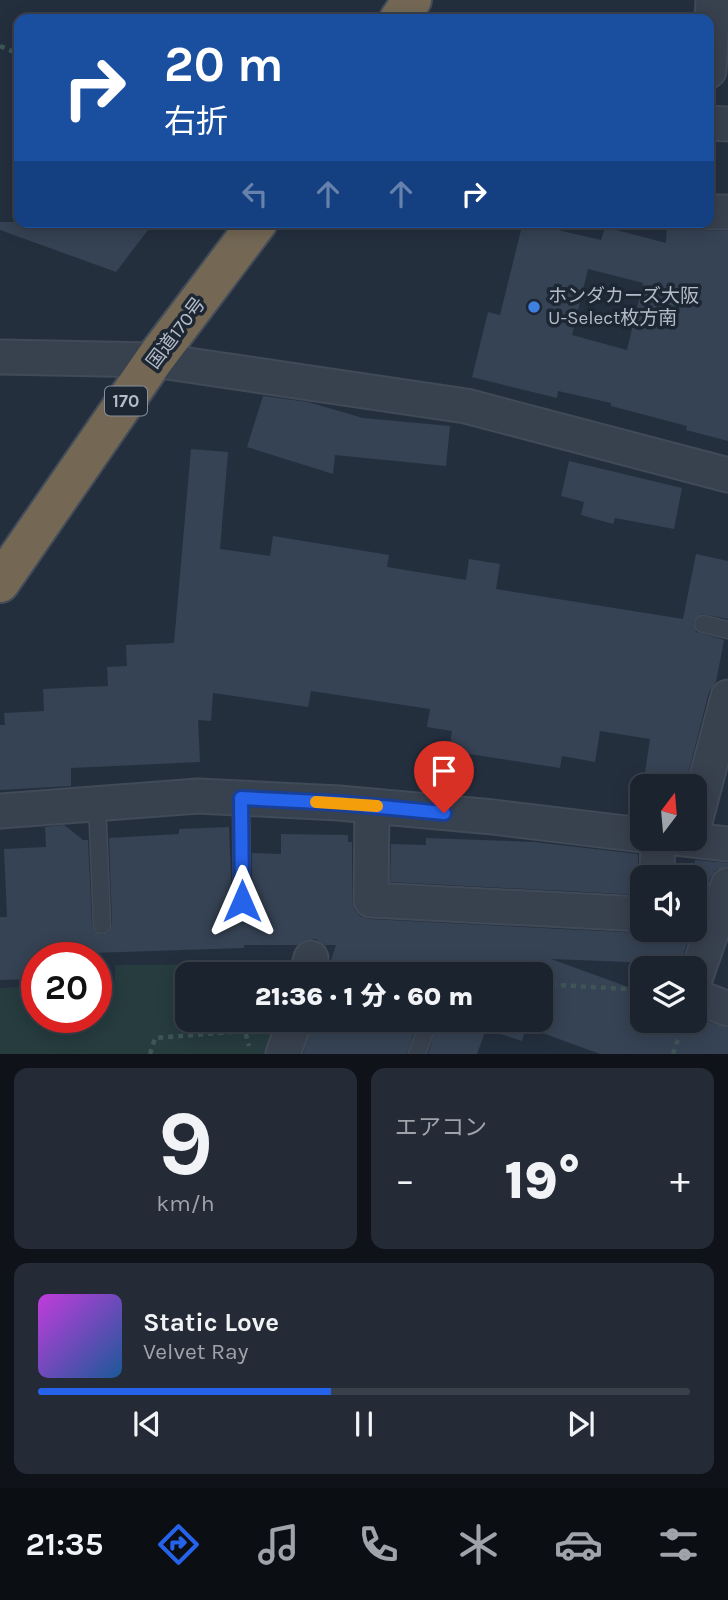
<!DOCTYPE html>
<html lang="ja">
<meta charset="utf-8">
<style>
body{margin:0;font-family:Karla,"Noto Sans JP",sans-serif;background:#242b36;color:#f1f3f6;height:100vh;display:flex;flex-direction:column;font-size:26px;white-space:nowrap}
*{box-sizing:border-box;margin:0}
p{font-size:23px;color:#a0a4aa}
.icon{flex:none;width:38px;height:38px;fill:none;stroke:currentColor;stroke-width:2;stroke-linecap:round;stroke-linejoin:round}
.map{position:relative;height:1054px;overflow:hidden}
.panel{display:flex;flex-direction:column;gap:14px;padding:14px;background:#0f1319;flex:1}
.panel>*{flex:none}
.banner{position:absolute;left:14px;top:14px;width:700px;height:214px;border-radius:14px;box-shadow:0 4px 18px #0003,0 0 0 2px #39404a;background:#1a4fa0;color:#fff;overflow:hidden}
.needle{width:46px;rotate:16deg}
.fabs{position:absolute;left:630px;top:774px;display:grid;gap:14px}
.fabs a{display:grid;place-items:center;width:77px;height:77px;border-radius:14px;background:#1b232e;box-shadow:0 4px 18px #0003,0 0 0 2px #39404a;font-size:35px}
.speed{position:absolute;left:21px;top:942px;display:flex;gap:14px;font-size:35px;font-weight:700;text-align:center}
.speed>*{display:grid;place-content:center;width:91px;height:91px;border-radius:50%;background:#1b232e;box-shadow:0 4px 18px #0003,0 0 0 2px #39404a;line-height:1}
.speed .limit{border:10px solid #d22;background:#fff;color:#111}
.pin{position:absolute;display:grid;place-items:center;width:60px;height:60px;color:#fff;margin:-72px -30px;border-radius:50% 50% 50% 0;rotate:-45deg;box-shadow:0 0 7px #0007}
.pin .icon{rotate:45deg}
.me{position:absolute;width:77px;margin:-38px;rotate:0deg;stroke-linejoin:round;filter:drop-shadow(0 0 5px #0008)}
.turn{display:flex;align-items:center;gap:24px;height:147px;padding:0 35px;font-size:32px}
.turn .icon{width:91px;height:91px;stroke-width:2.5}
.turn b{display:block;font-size:49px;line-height:60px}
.lanes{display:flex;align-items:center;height:66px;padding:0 35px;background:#0003;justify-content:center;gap:35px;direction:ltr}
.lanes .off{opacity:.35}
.big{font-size:52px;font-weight:800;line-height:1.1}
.panel .widget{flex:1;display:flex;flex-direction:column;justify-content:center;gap:10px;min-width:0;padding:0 24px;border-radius:14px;background:#242b36}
.panel .dial{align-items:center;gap:0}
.dial b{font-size:91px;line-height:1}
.song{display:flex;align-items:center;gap:21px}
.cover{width:84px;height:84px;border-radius:10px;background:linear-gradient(135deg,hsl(290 70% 55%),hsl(210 70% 35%))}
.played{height:7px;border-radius:4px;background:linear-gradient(90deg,#2563eb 45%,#39404a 45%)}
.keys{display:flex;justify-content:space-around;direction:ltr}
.heat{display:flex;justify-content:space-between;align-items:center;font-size:38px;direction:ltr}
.panel .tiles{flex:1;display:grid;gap:14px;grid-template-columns:1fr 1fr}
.widget:last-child{grid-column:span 2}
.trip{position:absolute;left:175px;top:962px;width:378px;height:70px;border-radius:14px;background:#1b232e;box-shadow:0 4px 18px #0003,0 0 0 2px #39404a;font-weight:800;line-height:70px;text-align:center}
.tabs{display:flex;height:112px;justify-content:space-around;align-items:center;background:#0b0e12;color:#a0a4aa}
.tabs .icon{width:49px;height:49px}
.tabs .selected{color:#2563eb}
.tabs b{font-size:32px;color:#f1f3f6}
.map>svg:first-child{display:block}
</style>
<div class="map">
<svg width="728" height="1054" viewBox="0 0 728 1054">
<rect width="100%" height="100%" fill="#242f3e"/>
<path fill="#263c3f" d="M296,964L293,975H187V1020H279L269,1054H0V988L37,986V1017H96V983L115,982V965Z"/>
<path fill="#364354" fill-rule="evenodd" d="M0,222H154L116,272L0,230Z
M523,222L601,240L605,227L666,243L667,223L695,224L700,229L708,231H728V441L686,430L687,426L611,406V403L558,391L557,398L472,377L488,312L500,315ZM588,269L643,283L627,350L572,335Z
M263,396L308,402L363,418L450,426L446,466L335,455L333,474L247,447Z
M191,449L228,452L220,549L270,556L273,536L389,555L387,567L466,580L469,559L500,564L496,589L683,619L696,554L728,561V619L701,614L693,622L696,632L724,640L716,682L709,692L685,786H643L650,739L600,731L595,762L562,756L560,768L449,751L452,731L427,727L430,709L311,691L308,707L213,693L211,721L198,720L200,762L71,768V786L0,790V725H5L4,713L44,711L43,689L108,686L107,667L127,666L126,645L174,643Z
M569,461L682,488L674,529L615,518L613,524L581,515L584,502L561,496Z
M64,825L83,840H88L92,925L94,931L102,935L108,933L112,925L109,838L179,834V829L229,827L232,902L236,910L241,911L248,910L252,902V853L281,854V834L348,835V842H352V900L354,909L360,916L369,919L641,933L653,929H692L680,964L551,959L642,992V1020H703L728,1028V1054H600L526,1027L522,1041L488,1030L487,1033L485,1032L477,1054H428L439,1020H541V975H326L336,945H325L316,939L306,940L297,945H244V948L92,953V957H37V979L0,980V917H7L4,849L46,847L45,827Z
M426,838L534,842L638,854V877L642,895L390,882L391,844L426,845Z
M695,860L728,863V866L716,870L710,878L695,922Z
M314,1020H418L407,1054H303Z"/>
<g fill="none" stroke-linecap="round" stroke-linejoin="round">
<g stroke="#414a57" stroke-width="19">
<path id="lane" d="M703,624L728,630
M241,798L242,901
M97,802L102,925
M417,1054L429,1021"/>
</g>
<g stroke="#414a57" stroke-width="37">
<path id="street" d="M709,71L713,0
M709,123L728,124
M709,212H728
M0,357L154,360L466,406L728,475
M372,806L371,900L642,914
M0,811L198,796L339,803L493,817L642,835
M695,822L728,697
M676,838L728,844
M657,877L658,838
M306,975L311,958
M695,979L728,885
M695,996L728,1009
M283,1054L295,1020"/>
</g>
<g stroke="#434c59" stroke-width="42">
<path id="highway" d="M399,19L412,0
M0,583L154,360L258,222"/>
</g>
<path stroke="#3f5557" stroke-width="4.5" stroke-dasharray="5 5" stroke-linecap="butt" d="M0,46L19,54
M344,962L433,975
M541,984L642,990
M150,1054L155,1038L245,1031L249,1046
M673,1054L683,1024"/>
<use href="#lane" stroke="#38414e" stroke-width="16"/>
<use href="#street" stroke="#38414e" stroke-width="33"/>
<use href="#highway" stroke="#746855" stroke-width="38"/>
</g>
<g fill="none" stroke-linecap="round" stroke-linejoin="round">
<g stroke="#184099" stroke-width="18">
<path id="route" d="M242,901L241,798L339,803L444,813"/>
</g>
<use href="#route" stroke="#2563eb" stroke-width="12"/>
<path stroke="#f59e0b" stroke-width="12" d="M316,802L377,806"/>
</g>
<circle fill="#3f7fe0" stroke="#1d2633" stroke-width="2.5" cx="534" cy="307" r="7"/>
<g text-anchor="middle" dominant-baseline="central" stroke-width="7" stroke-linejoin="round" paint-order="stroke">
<rect fill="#1d2633" stroke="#878f9c" stroke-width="2" x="105" y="386.5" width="42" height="29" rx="5"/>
<g font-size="18" font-weight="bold" fill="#b4bcc9">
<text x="126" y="401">170</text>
</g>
<g font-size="19" fill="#b4bcc9" stroke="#1d2633" text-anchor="start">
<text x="548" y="296">ホンダカーズ大阪<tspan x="548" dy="22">U-Select枚方南</tspan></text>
</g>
<g font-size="19" fill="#b4bcc9" stroke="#1d2633">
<text transform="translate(176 333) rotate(-53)">国道170号</text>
</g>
</g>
</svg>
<div class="fabs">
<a><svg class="needle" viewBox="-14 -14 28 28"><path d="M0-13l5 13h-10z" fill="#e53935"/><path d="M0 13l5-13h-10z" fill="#a0a4aa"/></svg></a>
<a><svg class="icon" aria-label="sound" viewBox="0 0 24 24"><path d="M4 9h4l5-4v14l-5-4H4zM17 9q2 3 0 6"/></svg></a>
<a><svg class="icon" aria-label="layers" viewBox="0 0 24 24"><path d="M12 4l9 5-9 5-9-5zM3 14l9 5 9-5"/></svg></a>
</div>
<div class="speed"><div class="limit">20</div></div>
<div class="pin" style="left:444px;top:813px;background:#d93025"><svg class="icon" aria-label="arrive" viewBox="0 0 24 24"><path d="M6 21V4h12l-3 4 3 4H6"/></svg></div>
<svg class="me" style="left:242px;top:901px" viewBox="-20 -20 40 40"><path d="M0-17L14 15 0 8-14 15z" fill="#2563eb" stroke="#fff" stroke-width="4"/></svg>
<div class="trip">21:36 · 1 分 · 60 m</div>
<div class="banner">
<div class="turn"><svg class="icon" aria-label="right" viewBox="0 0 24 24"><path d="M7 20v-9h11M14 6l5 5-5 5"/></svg><div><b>20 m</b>右折</div></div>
<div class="lanes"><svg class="icon off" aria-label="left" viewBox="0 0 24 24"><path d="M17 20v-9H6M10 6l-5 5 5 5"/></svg><svg class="icon off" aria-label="ahead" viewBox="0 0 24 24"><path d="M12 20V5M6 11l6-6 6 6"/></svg><svg class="icon off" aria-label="ahead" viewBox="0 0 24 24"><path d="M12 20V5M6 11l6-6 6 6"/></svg><svg class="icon" aria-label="right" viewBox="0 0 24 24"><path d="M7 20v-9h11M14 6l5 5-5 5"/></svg></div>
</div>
</div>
<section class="panel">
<div class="tiles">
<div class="widget dial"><b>9</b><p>km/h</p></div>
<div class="widget"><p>エアコン</p>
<div class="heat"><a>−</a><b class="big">19°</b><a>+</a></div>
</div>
<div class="widget">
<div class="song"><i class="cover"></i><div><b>Static Love</b><p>Velvet Ray</p></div></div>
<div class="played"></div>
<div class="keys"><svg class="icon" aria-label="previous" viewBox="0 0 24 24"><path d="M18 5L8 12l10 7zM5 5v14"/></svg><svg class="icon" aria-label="pause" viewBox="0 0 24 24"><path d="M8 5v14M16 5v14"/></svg><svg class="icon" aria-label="next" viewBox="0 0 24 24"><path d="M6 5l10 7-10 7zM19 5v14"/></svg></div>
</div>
</div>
</section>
<nav class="tabs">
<b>21:35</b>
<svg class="icon selected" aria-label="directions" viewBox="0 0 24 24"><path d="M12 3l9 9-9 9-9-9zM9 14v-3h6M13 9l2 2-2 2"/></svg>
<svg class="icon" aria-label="music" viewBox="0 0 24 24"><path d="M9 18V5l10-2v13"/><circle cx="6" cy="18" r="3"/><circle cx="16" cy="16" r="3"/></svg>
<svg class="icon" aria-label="phone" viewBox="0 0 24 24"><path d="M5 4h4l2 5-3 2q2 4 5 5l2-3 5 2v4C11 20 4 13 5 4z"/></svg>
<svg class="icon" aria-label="climate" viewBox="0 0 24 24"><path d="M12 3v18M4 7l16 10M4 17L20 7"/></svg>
<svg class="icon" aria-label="car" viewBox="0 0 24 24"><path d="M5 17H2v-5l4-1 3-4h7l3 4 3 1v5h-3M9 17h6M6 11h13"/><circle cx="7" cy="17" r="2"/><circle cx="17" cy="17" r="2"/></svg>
<svg class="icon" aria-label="filters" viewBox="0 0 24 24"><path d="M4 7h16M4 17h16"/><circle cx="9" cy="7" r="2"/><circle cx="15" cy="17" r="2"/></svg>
</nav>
